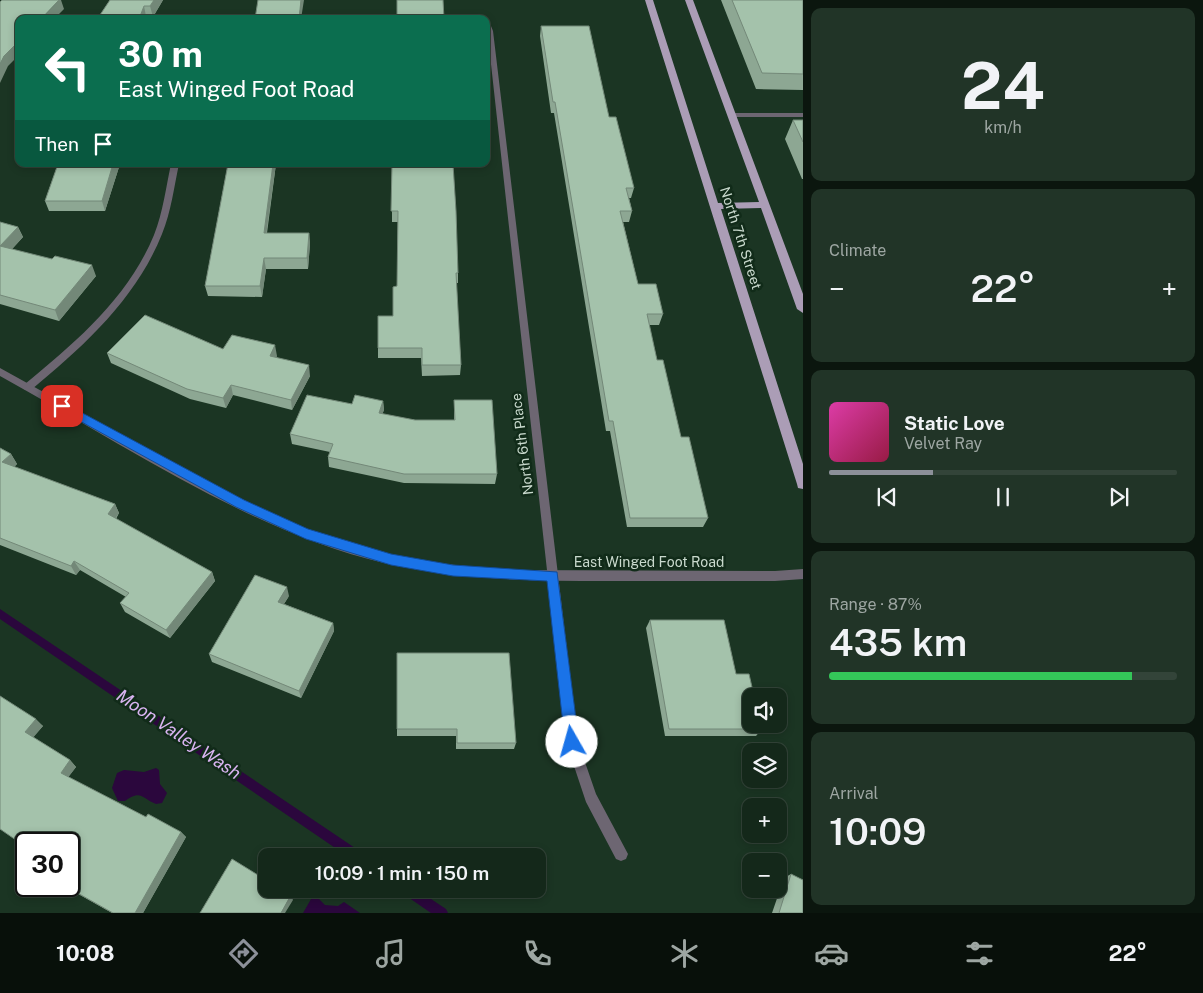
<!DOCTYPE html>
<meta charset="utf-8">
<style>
body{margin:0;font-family:"Public Sans",sans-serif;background:#213427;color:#f1f3f6;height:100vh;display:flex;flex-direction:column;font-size:19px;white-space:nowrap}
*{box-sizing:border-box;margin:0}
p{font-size:16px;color:#9da6a2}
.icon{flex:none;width:28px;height:28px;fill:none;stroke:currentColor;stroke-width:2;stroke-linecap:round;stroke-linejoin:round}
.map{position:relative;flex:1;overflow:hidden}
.details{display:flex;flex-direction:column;gap:8px;padding:8px;background:#0b160e;width:400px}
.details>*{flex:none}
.top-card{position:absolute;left:15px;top:15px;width:475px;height:152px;border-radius:10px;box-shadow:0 2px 8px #0003,0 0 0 1px #334439;background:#0b6e4f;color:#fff;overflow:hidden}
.controls{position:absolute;left:742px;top:688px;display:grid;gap:10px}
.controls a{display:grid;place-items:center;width:45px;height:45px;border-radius:10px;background:#14281a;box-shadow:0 2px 8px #0003,0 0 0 1px #334439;font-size:25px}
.speed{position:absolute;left:15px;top:832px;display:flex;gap:10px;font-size:25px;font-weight:700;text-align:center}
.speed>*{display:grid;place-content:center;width:65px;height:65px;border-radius:50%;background:#14281a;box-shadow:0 2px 8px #0003,0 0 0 1px #334439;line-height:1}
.speed .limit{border:2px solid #111;border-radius:8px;background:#fff;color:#111}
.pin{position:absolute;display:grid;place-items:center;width:42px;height:42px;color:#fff;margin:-21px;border-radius:10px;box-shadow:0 2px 8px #0006}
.me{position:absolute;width:55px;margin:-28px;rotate:353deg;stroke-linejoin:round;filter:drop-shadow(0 0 4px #0008)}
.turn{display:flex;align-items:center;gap:18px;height:105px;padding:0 20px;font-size:22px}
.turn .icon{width:65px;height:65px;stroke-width:2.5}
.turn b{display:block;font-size:35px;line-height:42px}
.then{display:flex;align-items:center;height:48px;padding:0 20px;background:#0003;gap:10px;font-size:19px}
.big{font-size:38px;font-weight:600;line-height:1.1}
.details .card{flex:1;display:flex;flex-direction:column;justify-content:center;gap:8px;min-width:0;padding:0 18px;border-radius:10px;background:#213427}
.details .dial{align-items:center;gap:0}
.dial b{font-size:65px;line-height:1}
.song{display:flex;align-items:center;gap:15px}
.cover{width:60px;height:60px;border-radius:8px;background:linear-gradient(135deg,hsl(320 70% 55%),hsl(340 70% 35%))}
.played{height:5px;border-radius:2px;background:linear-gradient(90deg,#8c9099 30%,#334439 30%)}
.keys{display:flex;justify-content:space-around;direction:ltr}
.heat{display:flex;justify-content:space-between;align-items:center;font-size:28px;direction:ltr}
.charge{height:8px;border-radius:4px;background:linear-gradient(90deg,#34c759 87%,#334439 0)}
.trip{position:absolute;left:258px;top:848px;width:288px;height:50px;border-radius:10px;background:#14281a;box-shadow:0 2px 8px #0003,0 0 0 1px #334439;font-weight:600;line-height:50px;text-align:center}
.menu{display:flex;height:80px;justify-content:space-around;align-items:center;background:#08100a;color:#9da6a2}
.menu .icon{width:35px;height:35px}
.menu .active{color:#8c9099}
.menu b{font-size:22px;color:#f1f3f6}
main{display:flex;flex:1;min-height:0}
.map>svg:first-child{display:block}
</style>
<main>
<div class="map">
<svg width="803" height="913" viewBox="0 0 803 913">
<rect width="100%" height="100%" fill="#1b3523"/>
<path fill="#2b073d" d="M156,768L159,770L160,784L167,793L162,803L156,804C142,799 142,789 125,801H118L112,788L117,773L124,770L144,772Z
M314,894L325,905L338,906L344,902L360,913H303Z"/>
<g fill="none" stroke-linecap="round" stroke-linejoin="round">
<path fill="#2b073d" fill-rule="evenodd" d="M0,609L361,852L363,856H347L0,619Z
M400,889H416L446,909L448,913H431L402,893Z"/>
<path fill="#6d6672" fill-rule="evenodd" d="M453,17H466L469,19H450Z
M486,19L489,21L493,31L578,742L596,794L628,854L626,859L621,861L616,859L586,802L566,742Z
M729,113H803V117H732L728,115Z
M171,164H179C174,187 171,212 162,234C136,299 84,346 31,390H25L23,387L25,384C76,342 128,298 154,235C163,212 166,187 171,164Z"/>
<path fill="#6d6672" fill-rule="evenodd" d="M0,368L177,466L266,511L311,531L353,545L384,554L445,564L508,570L775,571L803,569V579L775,581C719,581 662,581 606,581C532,581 457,580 384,563C251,532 120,442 0,376Z"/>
<path fill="#ab9db6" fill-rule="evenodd" d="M645,0H653L718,203L759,202L685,0H693L803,294V313L797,309L761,208L721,209L803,464V489L798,488L797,484Z"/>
</g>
<path fill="#8da793" d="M110,0H163L153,17L146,16L145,19H89L100,15Z
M721,0H803V90L756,89Z
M541,26L609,117L634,188L631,198H629L632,211L629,222H623L638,284L663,314L659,325H649L657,360L681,437L708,518L703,527H627L610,431H606L554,113H551L540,36Z
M793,120H803V179H802L785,139Z
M58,164H120L105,211H49L45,201Z
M228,164H283H276L267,233H309L310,244L308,269H266L262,297L208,296L205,286Z
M392,164L458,273V283H456L461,365L460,375L422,376L421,358H378V348L393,316L397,286L398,222H392Z
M0,222L18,227L23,237L12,249L96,276L59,321L0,304Z
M223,349L277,356L276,357L310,376L292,410L233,395L226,408L190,399L111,363L107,353Z
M454,400L497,474L495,484L404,483L329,467L328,457L330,452L292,444L290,434L352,404L383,401L384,410L382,414L415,420H454Z
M0,448L11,454L17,464L14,467L115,504L119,513L116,519L212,572L215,581L170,638L125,612L120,603L126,597L80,570L76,575L0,545Z
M289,596L284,604L333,623L334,631L301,698L212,662L209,654Z
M650,620L736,674L762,729L756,736H665L646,628Z
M397,653L516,743L514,749H456V736H397Z
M0,696L43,726L33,737L70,760L76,767L68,777L146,817L181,832L186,837L143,913H112L64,886H69Z
M791,874L803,913H772L784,878Z"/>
<path fill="#738878" d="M59,0H61L64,9L54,19H41Z
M154,0H163L153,17L150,6Z
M301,0H304L301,19H299Z
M144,6L146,16L145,19H139Z
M19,41V55L8,66L0,83V64L4,56Z
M113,164H120L105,211L102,201Z
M273,164H276L265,243L264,233Z
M18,227L23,237L5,257L0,246Z
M309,233L310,244L308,269L307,258Z
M264,258L266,269L262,297L260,286Z
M92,265L96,276L59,321L55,310Z
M275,345L277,356L271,366L270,356Z
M309,365L310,376L292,410L291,400Z
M231,385L233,395L226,408L223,398Z
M383,401L384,410L379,423V413Z
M11,454L17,464L8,472L2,462Z
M115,504L119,513L112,523L108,514Z
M74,561L80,570L76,575L71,566Z
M212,572L215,581L170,638L166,630Z
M287,587L289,596L280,610L278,602Z
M333,623L334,631L301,698L299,691Z
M36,719L43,726L32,739L25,732Z
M70,760L76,767L67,779L61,773Z
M181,832L186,837L143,913H135Z
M291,895L293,900L285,913H281Z"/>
<path fill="#a4c2ab" stroke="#738878" d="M2,0H59L41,19H19V41L4,56L0,64V2Z
M110,0H154L150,6H144L139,19H89L91,15H100Z
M258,0H301L299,19H255Z
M397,0H443L444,19H397Z
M732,0H803V74L762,73Z
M541,26H589L609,117H616L634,188H626L632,211H620L638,284H656L663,314H647L657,360H663L681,437H689L708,518H630L613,421H609L555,102H553Z
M793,120H803V142Z
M58,164H113L102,201H45Z
M228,164H273L264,233H309L307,258H264L260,286H205Z
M392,164H453L456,211L458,273H456L461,365H422V348H378V316H393V287L397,286L398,211H391Z
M0,222L18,227L0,246L52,259L55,256L92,265L55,310L0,295Z
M145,315L223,349L232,335L275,345L270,356L309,365L291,400L231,385L223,398L187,389L107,353Z
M307,395L352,404L355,395L383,401L379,413L415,420H455L454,400H492L497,474H404L328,457L333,444L290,434Z
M0,448L11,454L2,462L115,504L108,514L212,572L166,630L120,603L129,593L74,561L71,566L0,538Z
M255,575L287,587L278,602L333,623L299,691L209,654Z
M650,620H724L736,674H749L754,696H751V724H761L762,729H669Z
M397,653H509L516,743H457V729H397Z
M0,696L36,719L25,732L70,760L61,773L146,817L148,814L181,832L135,913H113L65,886H69V844H26V847L0,829Z
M232,859L266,880V889H280L291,895L281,913H200Z
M791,874L803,880V913H779Z"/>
<path fill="#1a73e8" stroke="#114b97" d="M62,402L244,500L308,529L391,554L453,565L557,572L579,742L577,747L572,749L567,747L565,742L547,581L453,576L391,565L306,539L236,507L58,409V403Z"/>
<g text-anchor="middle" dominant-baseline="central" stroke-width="5" stroke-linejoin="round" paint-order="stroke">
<g font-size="14" fill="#c9d9cd" stroke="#112b19">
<text transform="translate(741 238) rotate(72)">North 7th Street</text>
<text transform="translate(522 444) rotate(-97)">North 6th Place</text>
<text x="649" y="562">East Winged Foot Road</text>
</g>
<g font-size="18" font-style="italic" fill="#d9b4f1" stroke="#112b19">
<text transform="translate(179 734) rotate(34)">Moon Valley Wash</text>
</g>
</g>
</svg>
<div class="controls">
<a><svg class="icon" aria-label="sound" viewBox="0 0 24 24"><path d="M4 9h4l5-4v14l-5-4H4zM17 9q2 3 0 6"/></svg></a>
<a><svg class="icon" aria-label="layers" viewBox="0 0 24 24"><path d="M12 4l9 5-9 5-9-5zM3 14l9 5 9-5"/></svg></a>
<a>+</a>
<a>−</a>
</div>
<div class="speed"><div class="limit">30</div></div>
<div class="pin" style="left:62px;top:406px;background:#d93025"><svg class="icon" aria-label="arrive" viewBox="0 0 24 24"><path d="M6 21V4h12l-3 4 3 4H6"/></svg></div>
<svg class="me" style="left:572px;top:742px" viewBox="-20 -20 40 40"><circle r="19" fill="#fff"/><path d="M0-13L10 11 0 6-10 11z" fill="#1a73e8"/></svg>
<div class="trip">10:09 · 1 min · 150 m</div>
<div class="top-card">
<div class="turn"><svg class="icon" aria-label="left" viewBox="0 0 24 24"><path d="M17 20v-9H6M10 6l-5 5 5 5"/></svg><div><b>30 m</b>East Winged Foot Road</div></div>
<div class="then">Then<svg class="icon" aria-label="arrive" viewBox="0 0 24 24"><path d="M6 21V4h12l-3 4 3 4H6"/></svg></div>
</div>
</div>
<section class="details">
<div class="card dial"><b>24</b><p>km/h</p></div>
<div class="card"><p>Climate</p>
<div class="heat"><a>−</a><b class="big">22°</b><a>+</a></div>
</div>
<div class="card">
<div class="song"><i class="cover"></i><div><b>Static Love</b><p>Velvet Ray</p></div></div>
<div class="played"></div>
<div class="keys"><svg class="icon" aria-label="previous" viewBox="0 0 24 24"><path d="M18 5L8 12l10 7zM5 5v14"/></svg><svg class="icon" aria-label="pause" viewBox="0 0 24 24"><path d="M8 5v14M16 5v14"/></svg><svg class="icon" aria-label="next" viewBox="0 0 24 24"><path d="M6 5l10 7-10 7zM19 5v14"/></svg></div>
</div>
<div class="card"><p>Range · 87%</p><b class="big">435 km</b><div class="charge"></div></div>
<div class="card"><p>Arrival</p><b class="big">10:09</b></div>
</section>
</main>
<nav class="menu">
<b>10:08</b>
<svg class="icon active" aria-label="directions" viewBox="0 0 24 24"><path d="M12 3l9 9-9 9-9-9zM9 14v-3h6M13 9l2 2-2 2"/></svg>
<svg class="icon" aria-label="music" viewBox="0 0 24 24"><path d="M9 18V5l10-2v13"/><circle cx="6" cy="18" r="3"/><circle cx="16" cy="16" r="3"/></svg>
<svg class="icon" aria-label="phone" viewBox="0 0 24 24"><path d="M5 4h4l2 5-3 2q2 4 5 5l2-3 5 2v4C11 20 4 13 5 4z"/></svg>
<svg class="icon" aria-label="climate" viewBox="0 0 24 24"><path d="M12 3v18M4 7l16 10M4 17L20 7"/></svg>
<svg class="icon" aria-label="car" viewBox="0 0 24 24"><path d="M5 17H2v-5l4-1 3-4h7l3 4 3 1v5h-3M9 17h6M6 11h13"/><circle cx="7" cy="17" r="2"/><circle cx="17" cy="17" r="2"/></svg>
<svg class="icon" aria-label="filters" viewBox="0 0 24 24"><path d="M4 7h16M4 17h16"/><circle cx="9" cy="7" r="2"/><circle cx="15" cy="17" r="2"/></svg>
<b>22°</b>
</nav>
